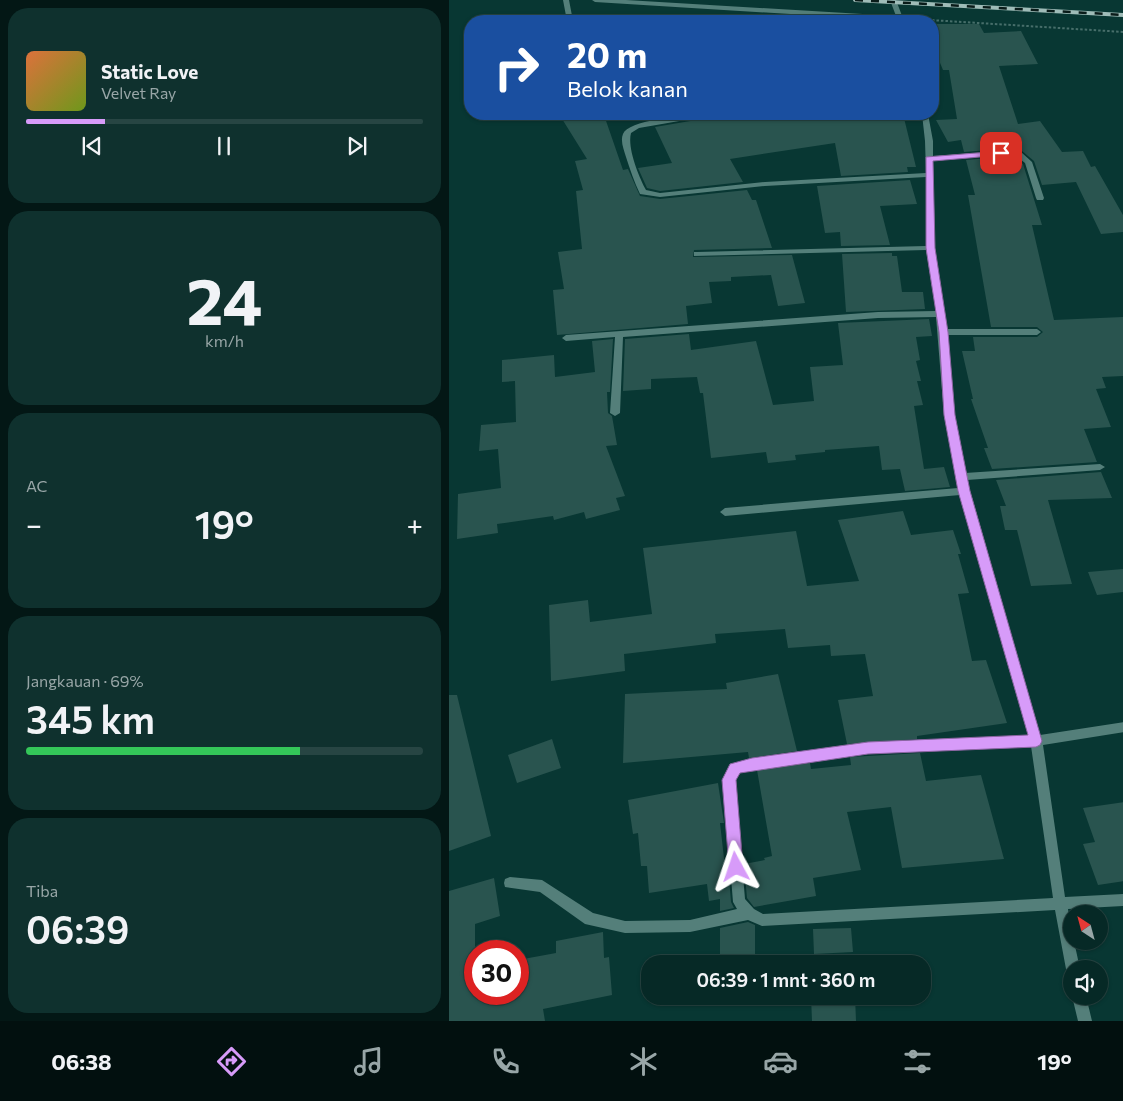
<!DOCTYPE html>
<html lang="id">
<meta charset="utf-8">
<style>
body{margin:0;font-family:Commissioner,sans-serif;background:#0f312e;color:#f1f3f6;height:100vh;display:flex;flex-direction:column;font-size:19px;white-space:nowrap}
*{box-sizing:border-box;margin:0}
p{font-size:16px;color:#98a6a7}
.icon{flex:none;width:28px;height:28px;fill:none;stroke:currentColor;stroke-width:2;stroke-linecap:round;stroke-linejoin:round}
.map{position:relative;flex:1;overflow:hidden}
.panel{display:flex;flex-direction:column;gap:8px;padding:8px;background:#031715;width:449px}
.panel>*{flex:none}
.hud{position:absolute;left:15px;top:15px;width:475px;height:105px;border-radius:20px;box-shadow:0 1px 4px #0004,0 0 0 1px #274543;background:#1a4fa0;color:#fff;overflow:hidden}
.needle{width:32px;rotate:324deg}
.buttons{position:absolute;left:614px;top:905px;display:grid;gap:10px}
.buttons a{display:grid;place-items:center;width:45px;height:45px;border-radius:50%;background:#062926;box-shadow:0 1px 4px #0004,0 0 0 1px #274543;font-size:25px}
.speed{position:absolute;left:15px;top:940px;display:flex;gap:10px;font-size:25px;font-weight:700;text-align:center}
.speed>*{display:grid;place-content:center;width:65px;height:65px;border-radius:50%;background:#062926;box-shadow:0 1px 4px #0004,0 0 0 1px #274543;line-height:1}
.speed .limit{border:8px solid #d22;background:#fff;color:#111}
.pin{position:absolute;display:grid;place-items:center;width:42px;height:42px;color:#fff;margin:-21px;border-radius:10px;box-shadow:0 2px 8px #0006}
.me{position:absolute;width:55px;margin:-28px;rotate:355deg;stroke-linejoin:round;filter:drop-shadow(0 0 4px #0008)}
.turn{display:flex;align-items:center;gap:18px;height:105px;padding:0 20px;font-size:22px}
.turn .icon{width:65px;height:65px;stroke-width:2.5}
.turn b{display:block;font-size:35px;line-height:42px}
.big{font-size:38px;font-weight:600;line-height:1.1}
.panel .widget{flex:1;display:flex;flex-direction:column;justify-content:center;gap:8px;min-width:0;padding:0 18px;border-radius:20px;background:#0f312e}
.panel .dial{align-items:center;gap:0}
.dial b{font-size:65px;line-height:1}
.song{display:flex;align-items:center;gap:15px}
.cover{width:60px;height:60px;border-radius:8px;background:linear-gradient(135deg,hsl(20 70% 55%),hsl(80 70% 35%))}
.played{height:5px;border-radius:2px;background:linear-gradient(90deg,#d79bf9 20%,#274543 20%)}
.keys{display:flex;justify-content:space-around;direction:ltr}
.heat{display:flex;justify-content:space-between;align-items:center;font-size:28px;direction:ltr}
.charge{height:8px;border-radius:4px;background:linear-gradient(90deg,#34c759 69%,#274543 0)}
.trip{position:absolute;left:192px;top:955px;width:290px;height:50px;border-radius:20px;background:#062926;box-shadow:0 1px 4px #0004,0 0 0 1px #274543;font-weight:600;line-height:50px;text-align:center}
.menu{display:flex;height:80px;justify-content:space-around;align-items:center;background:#02100f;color:#98a6a7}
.menu .icon{width:35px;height:35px}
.menu .active{color:#d79bf9}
.menu b{font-size:22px;color:#f1f3f6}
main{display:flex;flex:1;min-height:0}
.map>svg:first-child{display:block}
</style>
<main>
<section class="panel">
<div class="widget">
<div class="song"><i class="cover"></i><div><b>Static Love</b><p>Velvet Ray</p></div></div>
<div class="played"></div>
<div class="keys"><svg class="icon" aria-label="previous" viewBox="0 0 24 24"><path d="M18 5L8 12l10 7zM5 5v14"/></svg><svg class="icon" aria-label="pause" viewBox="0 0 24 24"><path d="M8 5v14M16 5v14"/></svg><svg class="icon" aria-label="next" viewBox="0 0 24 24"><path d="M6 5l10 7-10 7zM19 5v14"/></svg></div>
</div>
<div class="widget dial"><b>24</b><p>km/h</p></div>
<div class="widget"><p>AC</p>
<div class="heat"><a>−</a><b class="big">19°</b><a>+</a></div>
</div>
<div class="widget"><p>Jangkauan · 69%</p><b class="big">345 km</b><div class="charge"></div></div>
<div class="widget"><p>Tiba</p><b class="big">06:39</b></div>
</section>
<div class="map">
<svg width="675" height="1021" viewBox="0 0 675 1021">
<rect width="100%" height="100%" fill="#083733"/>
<path fill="#29544f" d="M484,24H530L535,33L572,31L589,64L550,66L569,124L591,121L613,152L634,151L642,167L646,166L674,215V232L652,234L627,182L593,185L585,161L573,151L552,149L515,152L512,140L499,142L487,120L508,119L500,70H494L484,46Z
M110,114H146L147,116L155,115L174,170L179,169L191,196L211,199L298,190L303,200H307L323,248L245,250L244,257L343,255L356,303L329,306L322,275L282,277V281L260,282L263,303L237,306L239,324L108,335L104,290L115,289L109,252L133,249L127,191L134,190L126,161L138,159Z
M264,114H454L467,167H458L459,172L392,176L386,143L281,159L294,182L211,191L198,188L189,168L223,163L206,127L259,118Z
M552,157L566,158L574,164L593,225H583L605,320L675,317V376L653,377L657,388L647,389L662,427L635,429L648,462L543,469L535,448H539L522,399H524L513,351H526L524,337H588L594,332L588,327H542L519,195H526L517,160Z
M461,180L468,204L431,206L441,245L392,246L391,232L376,233L368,186Z
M443,253V256H448L453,292H474L476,309L397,312L393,254Z
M480,319L483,336L467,337L471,360L467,361L472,381H468L474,405L465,406L475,469L495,467L501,487L456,491L451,469L433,470L430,446L376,450V452L346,455L347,460L319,463L317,452L262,458L254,393H251L248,377L202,379V389L174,391L176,339L240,334L242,350L307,341L324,405L365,401L361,367L394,365L389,323Z
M164,339L161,392H158L159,413L163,416L168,445L157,446L176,496L167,498L171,510L137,519L135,512L105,520L104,516L48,524L49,533L8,539L9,494L52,488L49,449L30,451L32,425L67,422L66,381L53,382V360L105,355L106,377L146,372L143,341Z
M652,472L663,498L599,500L623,584L582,586L568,530H556L551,506H557L547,480Z
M454,511L462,535L504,530L512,554H509L520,593L509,594L523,661L537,660L558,723L468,736V739L398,744L389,700L424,696L416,654L382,656L381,645L339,648L336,629L266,634L267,643L175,654L176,671L102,681L100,605L139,600L141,622L203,614L194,548L347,531L358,586L410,581L389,520Z
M675,569V592L648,595L639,572Z
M329,674L348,751L300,758L299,752L174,763L176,694L278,689L277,683Z
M0,695H8L42,836L0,851Z
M103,739L112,768L68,783L59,755Z
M471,753L477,781L532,775L555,859L453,868L442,807L398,812L412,870L364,878L367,896L305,907L298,898L295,864L316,860L315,858L323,856L308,770L361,763L362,769L402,765L401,757Z
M269,783L275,823H271L276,867L279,866L282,902L285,908L271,911V899L260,901L258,884L200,893L198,866H192L189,833L184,834L179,800Z
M675,802V881L649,885L634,844L646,842L634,808Z
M45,878L51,916L26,924V994H69V960L107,953V941L154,932L155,958L160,957L163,995L94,1009L96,1021H0V891Z
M299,922L306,925V964H271V928Z
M402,928L404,952L365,954L364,929Z
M325,996H358V1004L326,1005Z
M362,996H406L407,1021H363Z"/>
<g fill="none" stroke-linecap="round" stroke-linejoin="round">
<path stroke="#476e6a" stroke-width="2" stroke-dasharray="2.5 2" stroke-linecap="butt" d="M465,19L675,32"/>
<path fill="#547f7a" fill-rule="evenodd" d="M114,0H120L124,21H118Z
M143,0H177L447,16L441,0H447L455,21L146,2Z
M248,114H262L259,116L190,128L182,133C178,148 190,177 197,190L211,193L316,182L477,173L476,141L473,114H479L484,141V156L552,151L572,152L583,162L595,198L594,200H588L587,198L576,163L567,156L552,155L484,161L485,248L498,329H588L592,332L588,335H499L505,415L516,473L651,464L656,467L651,470L518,480L591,735L675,722V732L594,745L616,897L675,894V906L619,909L622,928V941H625L631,969H622V975L619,974L617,969L606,910L313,926L299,920L241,932L176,933L136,924L91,892L56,887L55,883L56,879L61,877L93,880L144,913L176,921L241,920L288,909L284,902L274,780L282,765L303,759L419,743L580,736L511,495L276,516L271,512L276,508L509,488L495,415L487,317L429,318L174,337L171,413L166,416L161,413L166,337L117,341L113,338L117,335L429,312L487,311L477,250L245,256V252H248L477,246V177L316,186L211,197L191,194C185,182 181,169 177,157C175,150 171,141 174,134C179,120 234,116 248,114ZM582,746L604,898L314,914L305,909L296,899L286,780L290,773L303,769L419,753Z
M623,996H637L643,1021H629Z"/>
<g stroke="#9fbcb8" stroke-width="4">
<path id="rail" d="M406,0L675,15"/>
</g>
<use href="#rail" stroke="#091b19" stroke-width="2.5" stroke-dasharray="8" stroke-linecap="butt"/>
</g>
<path fill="#d79bf9" stroke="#8c65a2" d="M552,151L557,153L555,155L484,161L486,248L499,332L506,415L521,491L593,741L591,745L587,747L419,754L291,773L287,780L294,867L292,872L287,874L282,872L280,867L273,780L281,764L303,758L419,742L579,735L509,491L495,415L490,332L477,248V157Z"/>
</svg>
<div class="buttons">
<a><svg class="needle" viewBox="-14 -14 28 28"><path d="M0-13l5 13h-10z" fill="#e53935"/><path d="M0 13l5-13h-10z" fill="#98a6a7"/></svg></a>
<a><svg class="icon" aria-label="sound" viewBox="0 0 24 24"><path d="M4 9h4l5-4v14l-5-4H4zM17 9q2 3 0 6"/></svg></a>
</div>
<div class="speed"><div class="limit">30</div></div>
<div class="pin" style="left:552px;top:153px;background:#d93025"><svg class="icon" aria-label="arrive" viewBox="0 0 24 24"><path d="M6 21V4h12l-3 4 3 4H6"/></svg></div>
<svg class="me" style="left:287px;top:867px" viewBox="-20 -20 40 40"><path d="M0-17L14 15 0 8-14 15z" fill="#d79bf9" stroke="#fff" stroke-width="4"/></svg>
<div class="trip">06:39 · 1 mnt · 360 m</div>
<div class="hud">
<div class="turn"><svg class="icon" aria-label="right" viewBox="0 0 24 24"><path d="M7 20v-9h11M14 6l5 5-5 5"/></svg><div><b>20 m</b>Belok kanan</div></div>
</div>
</div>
</main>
<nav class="menu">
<b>06:38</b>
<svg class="icon active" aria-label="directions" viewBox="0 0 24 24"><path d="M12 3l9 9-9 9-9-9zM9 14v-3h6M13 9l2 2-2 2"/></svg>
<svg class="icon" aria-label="music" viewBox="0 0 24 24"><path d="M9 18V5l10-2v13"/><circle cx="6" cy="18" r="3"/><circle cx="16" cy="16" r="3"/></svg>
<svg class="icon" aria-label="phone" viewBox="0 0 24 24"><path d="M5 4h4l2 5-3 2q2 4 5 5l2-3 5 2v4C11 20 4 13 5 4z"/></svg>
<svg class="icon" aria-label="climate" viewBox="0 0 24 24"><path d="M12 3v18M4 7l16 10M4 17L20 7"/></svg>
<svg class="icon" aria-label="car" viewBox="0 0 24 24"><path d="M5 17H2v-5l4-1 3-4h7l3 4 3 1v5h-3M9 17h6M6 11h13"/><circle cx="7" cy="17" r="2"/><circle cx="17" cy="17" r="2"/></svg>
<svg class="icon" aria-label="filters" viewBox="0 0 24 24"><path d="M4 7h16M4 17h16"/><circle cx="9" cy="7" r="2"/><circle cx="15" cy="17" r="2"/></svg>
<b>19°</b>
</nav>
